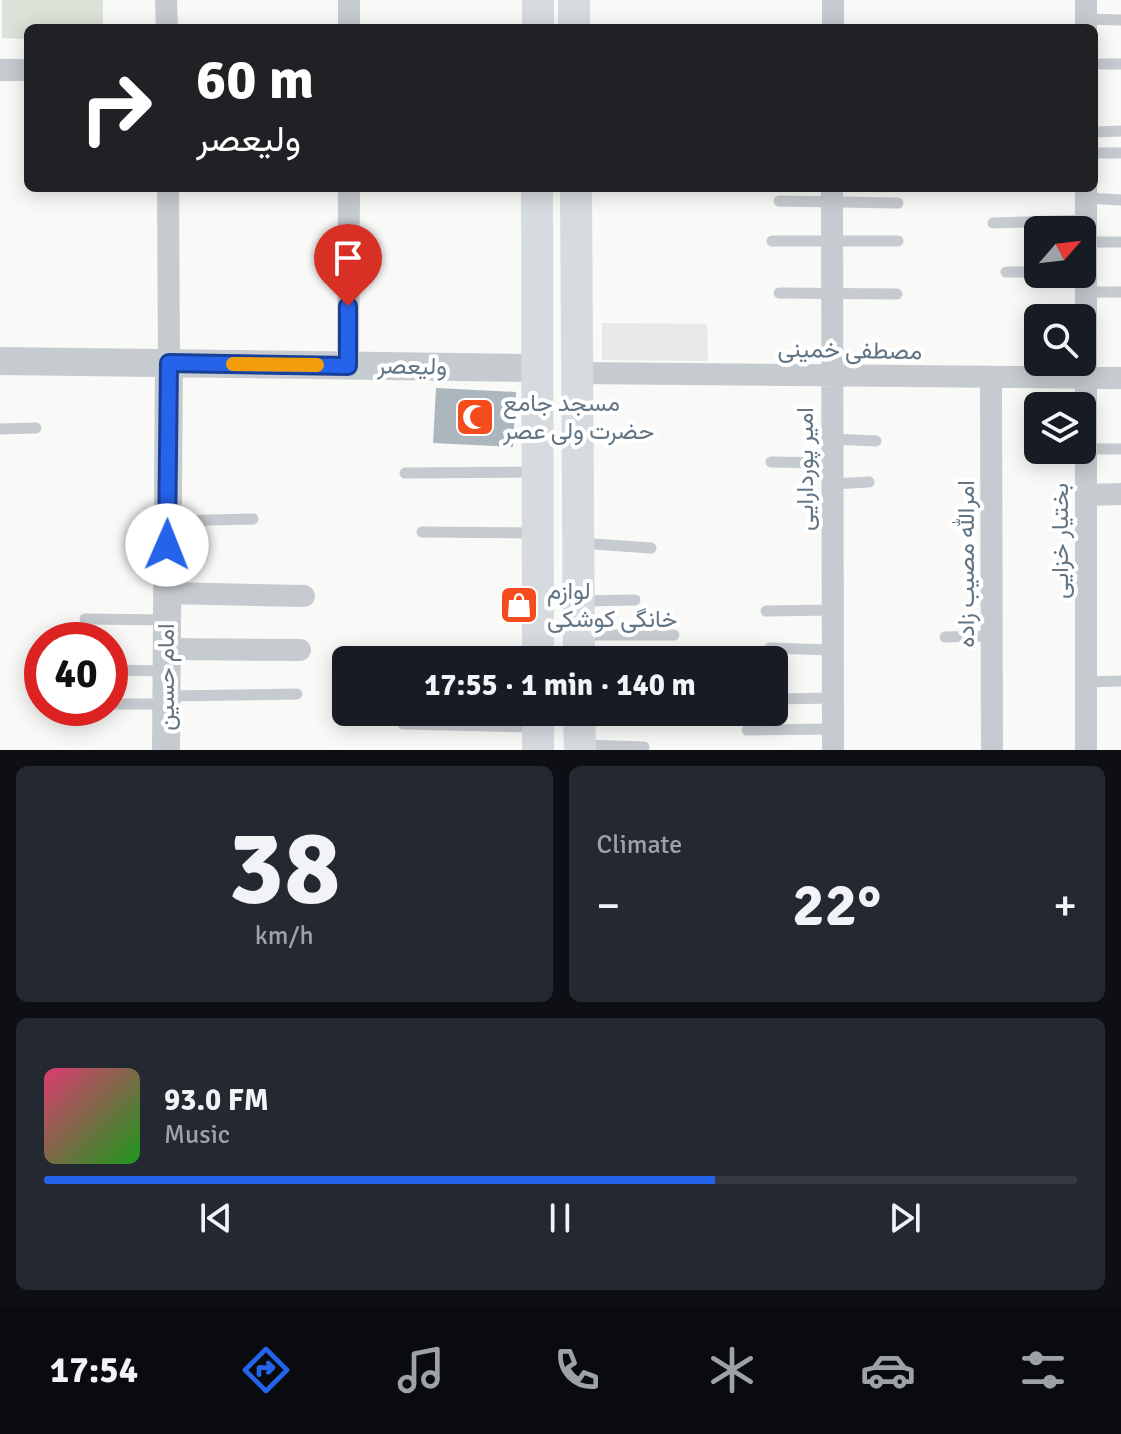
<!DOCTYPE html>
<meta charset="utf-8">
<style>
body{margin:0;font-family:Signika,Vazirmatn,sans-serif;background:#242831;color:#f1f3f6;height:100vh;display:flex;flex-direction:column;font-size:30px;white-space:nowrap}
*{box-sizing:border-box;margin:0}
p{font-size:26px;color:#9ea1a6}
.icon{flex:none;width:44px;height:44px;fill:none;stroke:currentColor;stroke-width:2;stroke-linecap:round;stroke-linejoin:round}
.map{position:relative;height:750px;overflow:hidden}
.side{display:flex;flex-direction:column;gap:16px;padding:16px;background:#0d0f14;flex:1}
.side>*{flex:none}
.top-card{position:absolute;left:24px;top:24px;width:1074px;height:168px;border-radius:12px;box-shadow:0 4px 20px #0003;background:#202124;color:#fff;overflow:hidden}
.needle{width:52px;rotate:62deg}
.fabs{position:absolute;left:1024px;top:216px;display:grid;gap:16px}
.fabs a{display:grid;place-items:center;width:72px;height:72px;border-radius:12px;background:#171b24;box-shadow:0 4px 20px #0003;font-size:40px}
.speed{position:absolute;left:24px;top:622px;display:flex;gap:16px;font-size:40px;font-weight:700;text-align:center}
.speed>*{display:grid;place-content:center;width:104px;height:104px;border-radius:50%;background:#171b24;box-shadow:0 4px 20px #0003;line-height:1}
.speed .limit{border:12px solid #d22;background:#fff;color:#111}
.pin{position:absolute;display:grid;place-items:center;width:68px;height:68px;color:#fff;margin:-82px -34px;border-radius:50% 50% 50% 0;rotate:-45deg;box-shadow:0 0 8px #0007}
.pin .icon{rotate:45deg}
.me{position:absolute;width:88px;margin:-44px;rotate:1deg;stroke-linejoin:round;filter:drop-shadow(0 0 6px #0008)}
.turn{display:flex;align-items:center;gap:28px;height:168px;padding:0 40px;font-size:36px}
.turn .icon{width:104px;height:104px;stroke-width:2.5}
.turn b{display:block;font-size:56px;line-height:68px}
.big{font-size:60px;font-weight:800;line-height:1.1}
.side .tile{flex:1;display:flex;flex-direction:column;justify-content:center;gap:12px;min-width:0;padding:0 28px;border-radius:12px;background:#242831}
.side .dial{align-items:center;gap:0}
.dial b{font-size:104px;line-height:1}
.song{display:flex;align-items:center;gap:24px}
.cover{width:96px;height:96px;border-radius:12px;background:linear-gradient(135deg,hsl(340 70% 55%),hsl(120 70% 35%))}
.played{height:8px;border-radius:4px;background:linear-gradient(90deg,#2563eb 65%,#363941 65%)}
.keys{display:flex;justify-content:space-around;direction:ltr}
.heat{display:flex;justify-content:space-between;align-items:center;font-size:44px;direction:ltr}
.side .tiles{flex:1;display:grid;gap:16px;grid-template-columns:1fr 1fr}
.tile:last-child{grid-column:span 2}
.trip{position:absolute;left:332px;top:646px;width:456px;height:80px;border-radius:12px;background:#171b24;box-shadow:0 4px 20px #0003;font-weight:800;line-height:80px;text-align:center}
.tabs{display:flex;height:128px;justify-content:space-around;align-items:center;background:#090b0e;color:#9ea1a6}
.tabs .icon{width:56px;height:56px}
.tabs .on{color:#2563eb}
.tabs b{font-size:36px;color:#f1f3f6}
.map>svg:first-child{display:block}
</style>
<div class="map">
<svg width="1121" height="750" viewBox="0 0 1121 750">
<rect width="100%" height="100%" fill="#f9f9f7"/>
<path fill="#e7e8e8" d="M602,323L707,324L708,361L602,360Z"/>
<path fill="#dbe2d7" d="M2,0H103V28H28V39L2,38Z"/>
<path fill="#acb6bd" d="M436,388L516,392L513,447L433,443Z"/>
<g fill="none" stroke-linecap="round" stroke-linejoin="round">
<path stroke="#c6cbcf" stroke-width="11" d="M1086,19L1121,20
M1094,64H1121
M1094,132L1121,131
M1094,153H1121
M1086,198L1121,200
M779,201L898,203
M993,223L1086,220
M772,241H898
M1086,242H1121
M1006,272H1038
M1086,292H1121
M779,293L897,294
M0,429L36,428
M832,439L876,441
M1086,449H1121
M771,462L831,463
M405,473L536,472
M832,484L869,482
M170,521L253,519
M422,532L536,533
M579,543L651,548
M579,601L635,600
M766,611L832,610
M85,619L166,620
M580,635H674
M945,637L992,636
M770,648L832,650
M110,670L166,671
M1086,682L1121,681
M167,696L297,694
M774,699L833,698
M110,704H165
M403,724L534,727
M747,730L833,729
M584,745L644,747"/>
<path stroke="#c6cbcf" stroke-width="22" d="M166,0L167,28
M1086,0V28
M349,28V0
M833,28V0
M0,70H28
M168,188L169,363
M832,188L833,750
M1086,188V750
M348,366L349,188
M578,373L1121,378
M991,378L992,750
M1086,495L1121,494
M167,593L304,596
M166,649L300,650"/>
<path stroke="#c6cbcf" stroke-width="28" d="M0,361L535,368
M166,750L169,363"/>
<path stroke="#d6dbdf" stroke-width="32" d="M574,0V28
M538,28V0
M537,188L538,660
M576,188L579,660
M538,712V750
M579,712L580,750"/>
</g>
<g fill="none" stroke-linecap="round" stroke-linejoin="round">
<g stroke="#184099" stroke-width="20">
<path id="route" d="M167,545L169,363L348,366V306"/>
</g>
<use href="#route" stroke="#2563eb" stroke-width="14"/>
<path stroke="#f59e0b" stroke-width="14" d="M233,364L317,365"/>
</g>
<defs>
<g id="mosque-square" transform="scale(2)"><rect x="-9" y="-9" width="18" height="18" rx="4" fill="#f44c1c" stroke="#fff"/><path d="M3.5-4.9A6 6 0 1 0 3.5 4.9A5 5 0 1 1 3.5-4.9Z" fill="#fff"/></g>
<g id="shop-square" transform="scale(2)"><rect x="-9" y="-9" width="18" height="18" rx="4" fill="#f44c1c" stroke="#fff"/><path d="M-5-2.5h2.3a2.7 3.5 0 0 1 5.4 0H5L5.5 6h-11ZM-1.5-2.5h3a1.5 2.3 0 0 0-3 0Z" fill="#fff"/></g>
</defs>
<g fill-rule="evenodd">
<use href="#mosque-square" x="475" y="417"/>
<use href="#shop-square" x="519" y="605"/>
</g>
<g text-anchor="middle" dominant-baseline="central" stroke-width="8" stroke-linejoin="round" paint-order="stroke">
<g font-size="24" fill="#617585" stroke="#fff">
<text transform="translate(850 350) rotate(1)">مصطفی خمینی</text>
<text transform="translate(412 366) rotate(1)">وليعصر</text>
<text transform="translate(805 469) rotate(-90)">امیر پوردارایی</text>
<text transform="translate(1060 541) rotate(-90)">بختیار خزایی</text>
<text transform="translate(966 564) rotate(-90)">امرالله مصیب زاده</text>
<text transform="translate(166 677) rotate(-90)">امام حسین</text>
</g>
<g font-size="24" fill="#617585" stroke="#fff" text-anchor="start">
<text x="503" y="403">مسجد جامع<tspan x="503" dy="28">حضرت ولی عصر</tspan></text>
<text x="547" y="591">لوازم<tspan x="547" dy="28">خانگی کوشکی</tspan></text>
</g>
</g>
</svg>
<div class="fabs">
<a><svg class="needle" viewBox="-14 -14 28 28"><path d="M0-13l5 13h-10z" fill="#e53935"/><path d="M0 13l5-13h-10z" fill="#9ea1a6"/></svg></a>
<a><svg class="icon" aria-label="search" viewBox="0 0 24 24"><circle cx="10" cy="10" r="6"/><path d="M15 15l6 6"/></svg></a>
<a><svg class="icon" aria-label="layers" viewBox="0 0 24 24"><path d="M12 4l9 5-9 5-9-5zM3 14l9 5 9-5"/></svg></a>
</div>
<div class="speed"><div class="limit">40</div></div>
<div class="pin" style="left:348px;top:306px;background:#d93025"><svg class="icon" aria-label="arrive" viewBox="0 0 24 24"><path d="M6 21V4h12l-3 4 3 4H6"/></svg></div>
<svg class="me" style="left:167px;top:545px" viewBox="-20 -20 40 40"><circle r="19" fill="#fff"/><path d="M0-13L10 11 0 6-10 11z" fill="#2563eb"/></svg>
<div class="trip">17:55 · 1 min · 140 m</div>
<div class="top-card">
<div class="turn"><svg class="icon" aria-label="right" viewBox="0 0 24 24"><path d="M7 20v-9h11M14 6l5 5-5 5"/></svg><div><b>60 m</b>وليعصر</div></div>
</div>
</div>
<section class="side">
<div class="tiles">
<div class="tile dial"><b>38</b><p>km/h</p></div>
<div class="tile"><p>Climate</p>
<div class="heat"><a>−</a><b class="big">22°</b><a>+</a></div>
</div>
<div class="tile">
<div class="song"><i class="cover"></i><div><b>93.0 FM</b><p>Music</p></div></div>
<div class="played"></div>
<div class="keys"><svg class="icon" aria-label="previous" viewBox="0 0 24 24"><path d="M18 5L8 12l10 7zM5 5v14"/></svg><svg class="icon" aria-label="pause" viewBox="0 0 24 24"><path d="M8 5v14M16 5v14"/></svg><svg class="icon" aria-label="next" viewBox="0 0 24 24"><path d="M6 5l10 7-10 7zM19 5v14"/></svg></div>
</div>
</div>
</section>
<nav class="tabs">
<b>17:54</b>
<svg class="icon on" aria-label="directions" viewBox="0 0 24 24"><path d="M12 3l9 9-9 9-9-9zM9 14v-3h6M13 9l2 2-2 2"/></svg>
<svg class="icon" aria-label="music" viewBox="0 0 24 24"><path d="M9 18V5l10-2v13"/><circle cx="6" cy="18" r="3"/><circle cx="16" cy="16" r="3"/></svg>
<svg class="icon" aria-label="phone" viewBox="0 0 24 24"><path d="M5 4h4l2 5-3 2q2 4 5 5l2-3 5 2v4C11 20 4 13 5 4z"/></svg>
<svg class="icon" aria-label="climate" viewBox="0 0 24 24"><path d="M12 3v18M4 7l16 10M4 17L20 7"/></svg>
<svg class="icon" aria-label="car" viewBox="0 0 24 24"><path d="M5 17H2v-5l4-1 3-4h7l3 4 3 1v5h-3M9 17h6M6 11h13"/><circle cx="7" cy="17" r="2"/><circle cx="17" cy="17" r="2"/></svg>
<svg class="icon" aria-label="filters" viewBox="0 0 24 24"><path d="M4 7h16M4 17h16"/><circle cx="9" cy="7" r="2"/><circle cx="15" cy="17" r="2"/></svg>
</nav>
